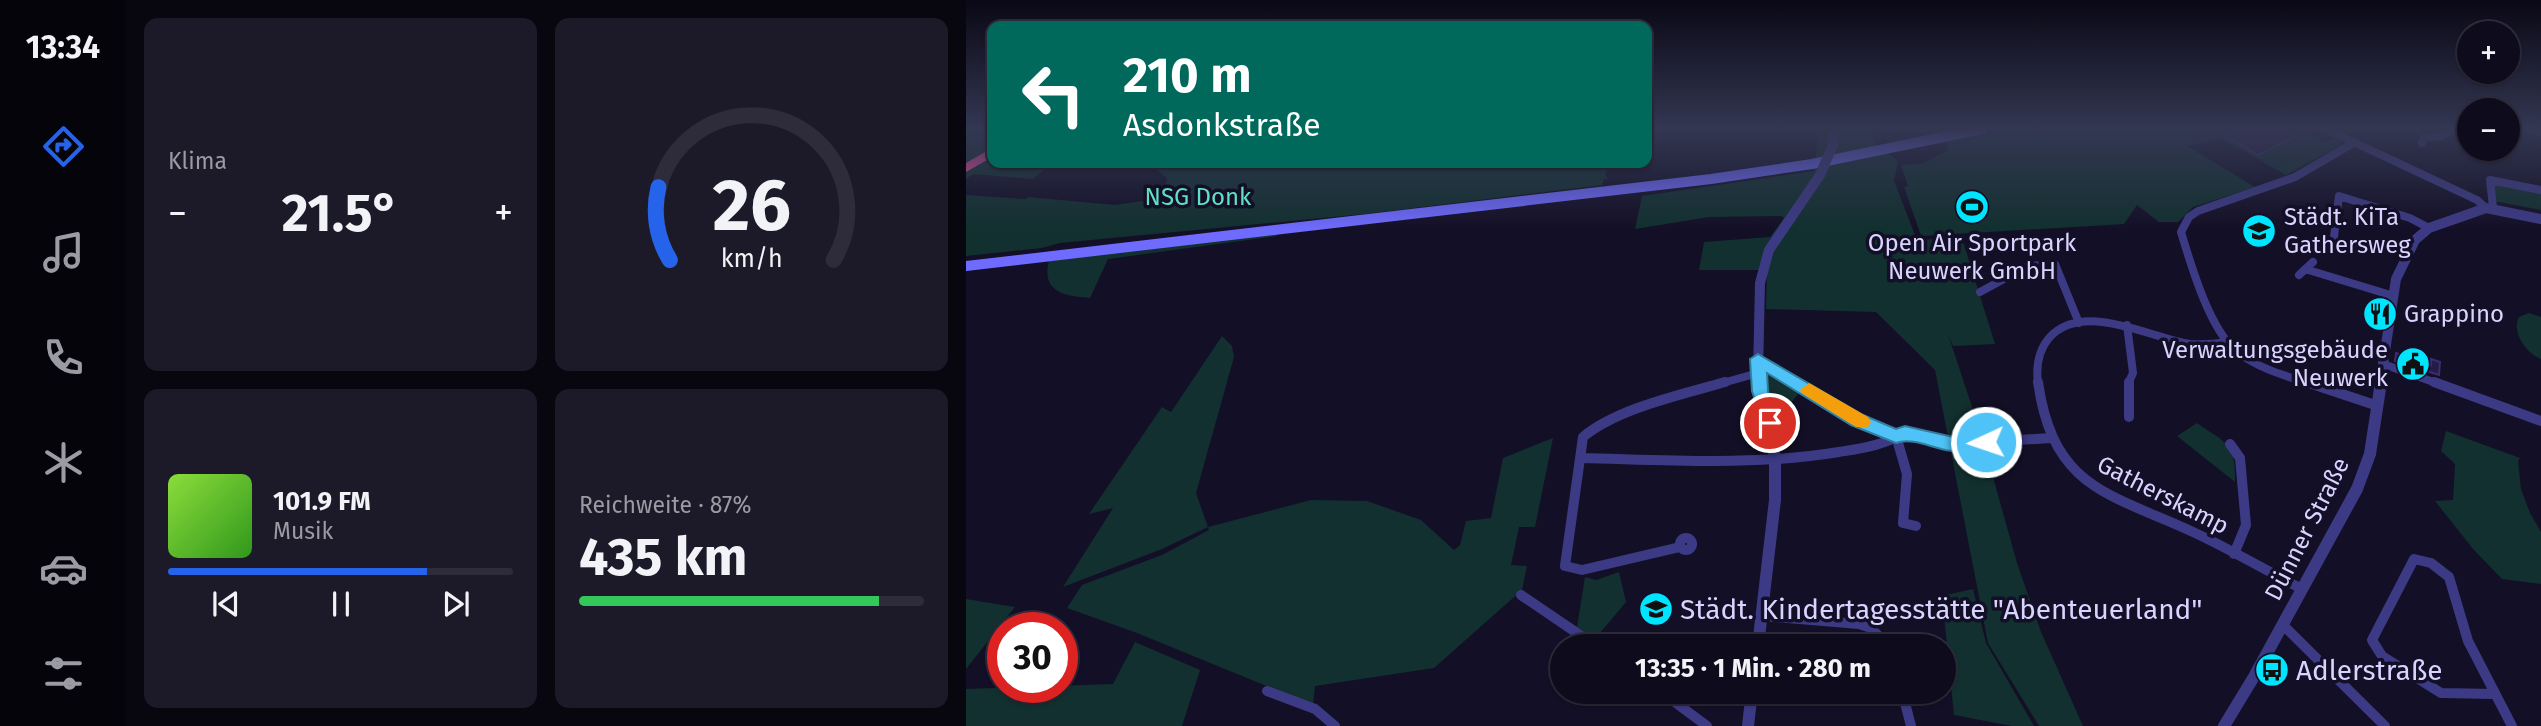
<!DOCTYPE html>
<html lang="de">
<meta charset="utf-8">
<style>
body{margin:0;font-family:"Fira Sans",sans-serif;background:#1c1929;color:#f1f3f6;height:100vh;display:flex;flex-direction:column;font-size:26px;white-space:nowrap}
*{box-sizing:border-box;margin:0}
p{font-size:23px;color:#9b9ba3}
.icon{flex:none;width:38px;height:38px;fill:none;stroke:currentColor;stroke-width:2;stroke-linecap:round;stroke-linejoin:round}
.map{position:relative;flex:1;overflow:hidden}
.details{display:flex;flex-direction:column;gap:18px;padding:18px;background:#08060f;width:840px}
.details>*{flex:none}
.banner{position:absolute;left:21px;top:21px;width:665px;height:147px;border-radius:14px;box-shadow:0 2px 5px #0004,0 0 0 2px #2e2b3b;background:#00695c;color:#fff;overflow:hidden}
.fabs{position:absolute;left:1491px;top:21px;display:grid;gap:14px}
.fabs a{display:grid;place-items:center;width:63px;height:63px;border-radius:50%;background:#0e0b1c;box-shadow:0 2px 5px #0004,0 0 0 2px #2e2b3b;font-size:35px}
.speed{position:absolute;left:21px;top:612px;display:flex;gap:14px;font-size:35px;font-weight:700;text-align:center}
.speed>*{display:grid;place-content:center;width:91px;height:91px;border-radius:50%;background:#0e0b1c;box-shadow:0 2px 5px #0004,0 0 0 2px #2e2b3b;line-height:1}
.speed .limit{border:10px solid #d22;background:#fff;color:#111}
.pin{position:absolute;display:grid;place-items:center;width:60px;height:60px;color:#fff;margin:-30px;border:4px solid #fff;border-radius:50%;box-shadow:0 2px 7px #0007}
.me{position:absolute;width:77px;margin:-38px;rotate:267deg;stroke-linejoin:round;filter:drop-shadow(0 0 5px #0008)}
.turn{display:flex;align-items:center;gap:24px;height:147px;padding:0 21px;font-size:32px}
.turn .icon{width:91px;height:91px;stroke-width:2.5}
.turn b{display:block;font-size:49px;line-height:60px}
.big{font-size:52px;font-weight:700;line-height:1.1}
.details .widget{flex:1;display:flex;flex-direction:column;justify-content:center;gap:10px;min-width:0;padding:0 24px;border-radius:14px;background:#1c1929}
.details .dial{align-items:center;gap:0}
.dial svg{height:182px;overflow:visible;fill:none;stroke:#2e2b3b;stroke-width:7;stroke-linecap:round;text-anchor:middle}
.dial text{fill:#f1f3f6;stroke:none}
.song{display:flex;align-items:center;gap:21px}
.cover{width:84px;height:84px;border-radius:10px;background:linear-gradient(135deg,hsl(90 70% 55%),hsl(110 70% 35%))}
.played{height:7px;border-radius:4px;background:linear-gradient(90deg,#2563eb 75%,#2e2b3b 75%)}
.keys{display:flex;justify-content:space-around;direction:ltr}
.heat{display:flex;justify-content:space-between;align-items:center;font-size:38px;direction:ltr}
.charge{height:10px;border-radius:5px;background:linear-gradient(90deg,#34c759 87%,#2e2b3b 0)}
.details .tiles{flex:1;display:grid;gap:18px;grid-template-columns:repeat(2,1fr)}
.trip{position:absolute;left:584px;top:634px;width:406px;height:70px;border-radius:35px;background:#0e0b1c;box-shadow:0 2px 5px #0004,0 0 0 2px #2e2b3b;font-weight:700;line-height:70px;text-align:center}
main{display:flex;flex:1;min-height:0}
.tab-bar{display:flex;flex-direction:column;width:126px;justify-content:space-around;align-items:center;background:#06040b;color:#9b9ba3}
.tab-bar .icon{width:49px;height:49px}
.tab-bar .on{color:#2563eb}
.tab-bar b{font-size:32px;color:#f1f3f6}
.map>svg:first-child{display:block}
</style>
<main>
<nav class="tab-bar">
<b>13:34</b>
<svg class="icon on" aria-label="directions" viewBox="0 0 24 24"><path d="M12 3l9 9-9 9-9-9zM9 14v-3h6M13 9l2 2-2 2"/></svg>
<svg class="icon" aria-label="music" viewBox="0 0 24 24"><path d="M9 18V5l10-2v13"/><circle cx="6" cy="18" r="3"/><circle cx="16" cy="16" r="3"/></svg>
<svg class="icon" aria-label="phone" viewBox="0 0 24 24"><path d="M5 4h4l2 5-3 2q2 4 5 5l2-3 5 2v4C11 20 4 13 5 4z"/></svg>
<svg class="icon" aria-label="climate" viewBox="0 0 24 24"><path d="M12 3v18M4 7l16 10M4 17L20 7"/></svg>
<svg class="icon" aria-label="car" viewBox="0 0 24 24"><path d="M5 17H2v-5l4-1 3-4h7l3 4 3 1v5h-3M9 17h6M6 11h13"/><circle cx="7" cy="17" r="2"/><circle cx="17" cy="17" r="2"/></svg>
<svg class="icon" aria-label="filters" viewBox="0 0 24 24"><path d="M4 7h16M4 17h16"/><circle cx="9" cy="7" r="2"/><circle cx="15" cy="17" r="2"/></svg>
</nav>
<section class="details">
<div class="tiles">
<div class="widget"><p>Klima</p>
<div class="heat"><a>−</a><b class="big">21.5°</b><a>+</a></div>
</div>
<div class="widget dial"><svg viewBox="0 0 100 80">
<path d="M14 69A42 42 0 1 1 86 69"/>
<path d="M14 69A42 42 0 0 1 9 37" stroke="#2563eb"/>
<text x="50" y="56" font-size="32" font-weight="700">26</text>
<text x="50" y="72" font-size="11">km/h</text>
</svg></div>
<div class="widget">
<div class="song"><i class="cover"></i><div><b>101.9 FM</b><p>Musik</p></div></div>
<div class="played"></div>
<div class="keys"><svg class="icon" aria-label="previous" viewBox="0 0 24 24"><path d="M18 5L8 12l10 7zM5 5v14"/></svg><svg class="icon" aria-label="pause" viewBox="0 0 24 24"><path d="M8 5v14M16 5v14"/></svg><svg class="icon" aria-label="next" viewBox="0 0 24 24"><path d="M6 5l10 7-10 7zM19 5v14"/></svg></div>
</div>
<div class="widget"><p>Reichweite · 87%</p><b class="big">435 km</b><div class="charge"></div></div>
</div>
</section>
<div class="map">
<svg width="1575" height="726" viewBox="0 0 1575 726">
<rect width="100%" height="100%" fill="#130f26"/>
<path fill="#12302f" d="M0,129H26V163H86L67,179L7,174L0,179Z
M853,129H903L910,144L932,161L928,181L951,240L996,238L1029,344L987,346L982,334L1015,434L1051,563L1075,632L1117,726H1073L1022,643L969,370L910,312L800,309L801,270H733L738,242L804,237L818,218L816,216L743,217L669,229L676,196L848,171Z
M1041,129H1328L1359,143L1370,138L1376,144L1320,175L1255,138L1221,146L1289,187L1227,207L1212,222H1193L1171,205L1158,224L955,236L938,187L942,186L935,165L957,163L983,150L980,142Z
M182,163H630L632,166H642L639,175L642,179H638L636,185L399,214L94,243L76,248L0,256V195L59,199L62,197L149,205L197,198L201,178Z
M1527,181L1575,193V210L1528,201Z
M312,233L311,236L142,259L124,298C98,296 75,292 83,261Z
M1563,313L1575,317V359C1560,353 1545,332 1553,317Z
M256,336L266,346L268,357L230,493L242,527L345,500L401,501L455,520L488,550L494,545L500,521L525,518L537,458L587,438L569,527H553L545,565L561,566L556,590L468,668L349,686L347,705L171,633L101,608L116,585L196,555L243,530L242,527L196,549L97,587L147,508L123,514L196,407L205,412Z
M806,370L837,388L820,409L809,410L803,399L799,373Z
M1231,423C1261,444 1270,443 1269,482L1211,436Z
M1480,431L1554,458L1552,461L1555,489L1564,513L1575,532V584L1536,579L1507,549L1469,501L1487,500L1489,464L1475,451Z
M653,572L660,602L629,639L611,627L619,577L630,580Z
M1007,589L1020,643L1068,726H1046L988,715L976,596Z
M0,599L49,607L0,669Z
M169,642L234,670L216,726H0V689L147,684Z"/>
<path fill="#241b47" stroke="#3b2d73" stroke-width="2" d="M1254,129H1313L1330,136L1292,155L1259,135L1263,133Z
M1430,353L1465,365V359L1474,362L1473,375L1429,361Z"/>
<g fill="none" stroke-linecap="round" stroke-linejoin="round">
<path stroke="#3d3a85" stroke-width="8" d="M1360,129L1511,200L1520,208
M1565,129L1575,132
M1456,143L1458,138L1475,136L1490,129
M1527,207L1524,180L1575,190
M1368,237L1373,196L1444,218L1463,228
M1339,269L1428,296
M1333,275L1347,262
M1014,292L1062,266L1089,264L1113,323
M1161,325L1167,373L1162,384
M792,360L832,384
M1417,364L1473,384
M753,384L792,373
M1072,384C1070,368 1072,351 1083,338C1117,300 1184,338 1224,344C1237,345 1249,344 1262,342
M1345,384C1320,376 1291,368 1270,351C1243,328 1225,265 1215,232L1223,217L1232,211L1329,177L1389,142"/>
<path stroke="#3d3a85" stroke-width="10" d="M829,382L891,420L930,436L941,474L937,523L950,526
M1072,382C1087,488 1142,493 1227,532C1264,549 1299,570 1336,589
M1340,382L1412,406
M1468,382L1575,421
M1163,417V382
M1264,444L1274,458L1280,525L1268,554
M616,458C701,460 788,466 873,452C897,448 918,445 939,433L987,444L1085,438
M714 544a6 6 0 1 1 12 0a6 6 0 1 1-12 0Z
M714,547L616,570L599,566L617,437C652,408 715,395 759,382
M555,595L630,646
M796,616L893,624L905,628L922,646
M1317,625L1419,726
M301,691L349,709L369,726
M694,691L741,726
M936,691L945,726
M1528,694L1475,693L1416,656L1406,640L1448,559L1465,563L1483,577L1502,641L1546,726"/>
<path stroke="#3d3a85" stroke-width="10" d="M867,145L868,129
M794,384L792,373L794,283L803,250L854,175
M1414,384L1430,279L1449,240L1463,228L1520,208L1575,219"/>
<path stroke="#3d3a85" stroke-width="12" d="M792,646L809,500V458L794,382
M782,726L786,691
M1258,726L1289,675L1391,489L1404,454L1415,382"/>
<path stroke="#6f6bff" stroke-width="10" d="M0,266L745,179L846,164L1016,129"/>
<path fill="#ff4fa3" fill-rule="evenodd" d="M26,148V157L0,172V163Z"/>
<path stroke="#3d3a85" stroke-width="10" d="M854,175L867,145"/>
</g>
<linearGradient id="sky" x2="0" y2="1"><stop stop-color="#0a0815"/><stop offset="0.56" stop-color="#333752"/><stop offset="1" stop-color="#333752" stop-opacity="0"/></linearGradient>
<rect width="1575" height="230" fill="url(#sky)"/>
<path fill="#4fc3f7" stroke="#337fa1" stroke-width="2" d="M792,354L897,415L930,429L939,426L987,437H1026L1029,442L1026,447C1015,451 998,452 986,451C967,449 948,437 930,443L885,425L801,373L802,391L812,423L810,427H798L786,391L784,359Z"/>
<path fill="#f59e0b" d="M843,383L902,417L905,422L902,427H890L837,394L834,390Z"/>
<defs>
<g id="stadium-disc" transform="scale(1.75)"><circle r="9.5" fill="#00e5ff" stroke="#130f26"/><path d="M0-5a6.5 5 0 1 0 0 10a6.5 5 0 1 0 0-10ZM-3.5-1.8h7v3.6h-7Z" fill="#111"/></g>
<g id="school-disc" transform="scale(1.75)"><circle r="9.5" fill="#00e5ff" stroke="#130f26"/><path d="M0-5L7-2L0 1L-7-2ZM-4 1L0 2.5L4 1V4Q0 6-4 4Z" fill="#111"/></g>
<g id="restaurant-disc" transform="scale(1.75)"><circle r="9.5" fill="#00e5ff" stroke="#130f26"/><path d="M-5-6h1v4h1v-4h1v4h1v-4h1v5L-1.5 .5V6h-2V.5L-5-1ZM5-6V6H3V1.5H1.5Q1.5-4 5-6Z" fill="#111"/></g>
<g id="civic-disc" transform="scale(1.75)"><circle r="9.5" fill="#00e5ff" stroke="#130f26"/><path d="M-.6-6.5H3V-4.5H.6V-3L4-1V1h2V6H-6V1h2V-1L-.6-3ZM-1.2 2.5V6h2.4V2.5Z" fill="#111"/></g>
<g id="bus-disc" transform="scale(1.75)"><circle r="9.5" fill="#00e5ff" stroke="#130f26"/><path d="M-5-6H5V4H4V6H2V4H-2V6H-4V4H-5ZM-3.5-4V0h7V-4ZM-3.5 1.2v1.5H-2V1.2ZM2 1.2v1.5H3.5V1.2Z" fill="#111"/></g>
</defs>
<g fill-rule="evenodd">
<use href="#stadium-disc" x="1006" y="207"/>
<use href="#school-disc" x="1293" y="231"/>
<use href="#restaurant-disc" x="1414" y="314"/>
<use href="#civic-disc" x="1447" y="364"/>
<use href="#school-disc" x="690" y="609"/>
<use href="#bus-disc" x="1306" y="670"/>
</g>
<g text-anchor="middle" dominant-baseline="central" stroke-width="7" stroke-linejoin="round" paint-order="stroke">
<g font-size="24" fill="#5fe0c0" stroke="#130f26">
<text x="232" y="197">NSG Donk</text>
</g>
<g font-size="24" fill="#d9d4ff" stroke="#130f26" text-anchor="start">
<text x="1318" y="217">Städt. KiTa<tspan x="1318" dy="28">Gathersweg</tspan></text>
<text x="1006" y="243" text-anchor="middle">Open Air Sportpark<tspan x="1006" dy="28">Neuwerk GmbH</tspan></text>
<text x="1438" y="314">Grappino</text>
<text x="1422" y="350" text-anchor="end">Verwaltungsgebäude<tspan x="1422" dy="28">Neuwerk</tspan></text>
</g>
<g font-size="24" fill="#d9d4ff" stroke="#130f26">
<text transform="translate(1197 495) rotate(27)">Gatherskamp</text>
<text transform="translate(1341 529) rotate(-63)">Dünner Straße</text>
</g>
<g font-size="28" fill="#d9d4ff" stroke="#130f26" text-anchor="start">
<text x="714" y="609">Städt. Kindertagesstätte "Abenteuerland"</text>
<text x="1330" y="670">Adlerstraße</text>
</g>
</g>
</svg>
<div class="fabs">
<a>+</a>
<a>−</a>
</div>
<div class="speed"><div class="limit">30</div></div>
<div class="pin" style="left:804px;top:423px;background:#d93025"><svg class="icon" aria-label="arrive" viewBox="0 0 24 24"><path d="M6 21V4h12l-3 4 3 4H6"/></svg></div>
<svg class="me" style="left:1020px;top:442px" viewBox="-20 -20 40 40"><circle r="17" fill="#4fc3f7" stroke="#fff" stroke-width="3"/><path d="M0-11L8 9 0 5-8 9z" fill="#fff"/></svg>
<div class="trip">13:35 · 1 Min. · 280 m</div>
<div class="banner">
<div class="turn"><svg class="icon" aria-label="left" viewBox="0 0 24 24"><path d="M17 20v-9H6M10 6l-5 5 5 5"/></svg><div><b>210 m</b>Asdonkstraße</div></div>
</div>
</div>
</main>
